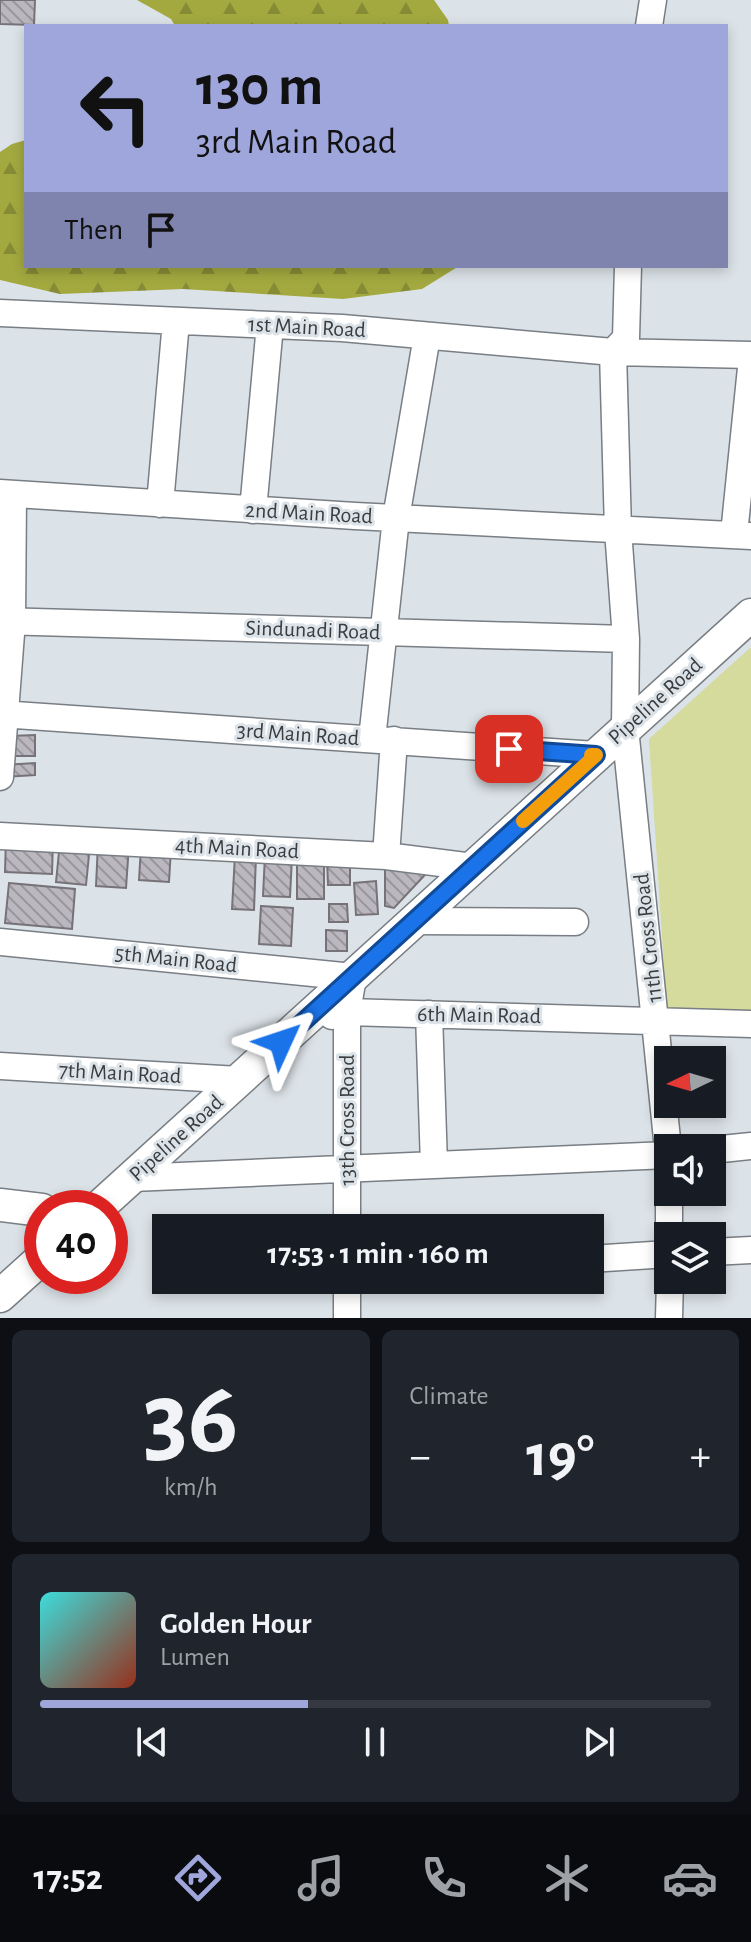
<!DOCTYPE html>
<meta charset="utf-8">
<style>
body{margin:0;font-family:"Alegreya Sans",sans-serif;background:#20242c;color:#f1f3f6;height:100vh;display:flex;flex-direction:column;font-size:30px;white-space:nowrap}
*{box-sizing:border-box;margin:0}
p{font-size:26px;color:#9ea1a6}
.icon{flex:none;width:44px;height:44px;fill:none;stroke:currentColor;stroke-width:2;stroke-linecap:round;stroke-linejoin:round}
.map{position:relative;height:1318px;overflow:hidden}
.panel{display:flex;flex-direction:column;gap:12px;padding:12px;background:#0d0f14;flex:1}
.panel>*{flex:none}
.banner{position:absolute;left:24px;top:24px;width:704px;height:244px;border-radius:0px;box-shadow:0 4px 12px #0003;background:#9fa6db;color:#111;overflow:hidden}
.needle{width:52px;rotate:265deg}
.buttons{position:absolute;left:654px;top:1046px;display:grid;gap:16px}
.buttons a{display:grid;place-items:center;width:72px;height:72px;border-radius:0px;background:#171b24;box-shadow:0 4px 12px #0003;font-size:40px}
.speed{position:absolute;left:24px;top:1190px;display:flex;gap:16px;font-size:40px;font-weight:700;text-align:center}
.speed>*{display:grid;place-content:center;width:104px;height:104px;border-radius:50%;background:#171b24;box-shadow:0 4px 12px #0003;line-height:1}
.speed .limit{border:12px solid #d22;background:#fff;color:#111}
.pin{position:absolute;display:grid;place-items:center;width:68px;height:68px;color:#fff;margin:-34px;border-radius:16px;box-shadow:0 4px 12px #0006}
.me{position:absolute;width:88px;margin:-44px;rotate:48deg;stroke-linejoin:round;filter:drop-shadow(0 0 6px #0008)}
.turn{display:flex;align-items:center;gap:28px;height:168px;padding:0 40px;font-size:36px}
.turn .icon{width:104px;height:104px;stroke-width:2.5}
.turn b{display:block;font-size:56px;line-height:68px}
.then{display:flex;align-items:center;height:76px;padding:0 40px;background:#0003;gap:16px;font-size:30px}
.big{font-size:60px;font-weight:600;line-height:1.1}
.panel .card{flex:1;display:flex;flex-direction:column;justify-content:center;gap:12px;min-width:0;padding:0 28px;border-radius:12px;background:#20242c}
.panel .dial{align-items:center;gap:0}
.dial b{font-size:104px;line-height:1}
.song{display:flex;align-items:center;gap:24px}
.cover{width:96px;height:96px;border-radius:12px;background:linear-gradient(135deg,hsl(180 70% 55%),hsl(10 70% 35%))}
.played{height:8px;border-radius:4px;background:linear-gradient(90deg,#9fa6db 40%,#363941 40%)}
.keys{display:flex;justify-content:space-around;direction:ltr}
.heat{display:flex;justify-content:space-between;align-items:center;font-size:44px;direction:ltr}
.panel .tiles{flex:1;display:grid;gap:12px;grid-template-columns:1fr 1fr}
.card:last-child{grid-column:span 2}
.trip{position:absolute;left:152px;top:1214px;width:452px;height:80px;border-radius:0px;background:#171b24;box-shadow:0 4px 12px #0003;font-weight:600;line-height:80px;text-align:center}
.menu{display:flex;height:128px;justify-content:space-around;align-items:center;background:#090b0e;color:#9ea1a6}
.menu .icon{width:56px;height:56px}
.menu .selected{color:#9fa6db}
.menu b{font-size:36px;color:#f1f3f6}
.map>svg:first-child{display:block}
</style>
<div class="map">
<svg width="751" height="1318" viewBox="0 0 751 1318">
<defs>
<pattern id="forest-firs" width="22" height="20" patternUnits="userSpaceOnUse" patternTransform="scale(2)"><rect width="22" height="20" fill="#a3a93f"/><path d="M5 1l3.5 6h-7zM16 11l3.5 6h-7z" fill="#868b36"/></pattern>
<pattern id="building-back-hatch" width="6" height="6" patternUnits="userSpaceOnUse" patternTransform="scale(2)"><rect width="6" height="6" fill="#bbb7be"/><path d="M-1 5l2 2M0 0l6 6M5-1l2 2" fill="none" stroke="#99969c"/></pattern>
</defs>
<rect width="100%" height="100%" fill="#dce3e8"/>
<path fill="url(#forest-firs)" d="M137,0H434L448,20L449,26H175L171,19Z
M26,140V266H459L422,289L343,299L183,289L60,294L0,280V152L12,144Z"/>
<path fill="#d5da9d" d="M751,647V1011L667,1012L649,739Z"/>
<path fill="url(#building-back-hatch)" stroke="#767278" stroke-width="2" d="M0,0H35L34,25L0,24Z
M35,735V756H11L10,736Z
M35,763V775L4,777L3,765Z
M6,838L53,840L52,874L5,872Z
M60,842L90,845L86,885L56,882Z
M98,843L129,845L126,888L96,886Z
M141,847L171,849L169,882L139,880Z
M235,855L256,856L254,910L232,909Z
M265,855L292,857L290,897L263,896Z
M297,856H324V899H297Z
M327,859H350V885H328Z
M385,860L436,863L394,908L385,906Z
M376,881L378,914L356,915L354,883Z
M9,883L75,889L72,929L5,923Z
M329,904H347L348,922H329Z
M261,906L293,908L291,946L259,944Z
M326,930L347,931V951H326Z"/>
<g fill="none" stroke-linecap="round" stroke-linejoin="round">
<g stroke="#787e83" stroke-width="29">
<path id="minor" d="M649,26L653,0
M628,266L626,338L613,352L618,530L626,639L625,728L668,1149
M0,313L342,328L613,352L751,355
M0,493L355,516L751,536
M160,504L176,321
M253,510L270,325
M734,534L751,368
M0,621L626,639
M0,714L596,755
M372,739L396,518L427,336
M0,777L12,621L13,495
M0,836L386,856L473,867
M386,856L394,740
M414,921L575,922
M0,942L353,977L347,1012V1228
M429,1014L434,1165
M332,1016L347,1012L751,1024
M0,1066L239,1080
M712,1150L751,1146
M132,1178L668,1155
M669,1192V1236
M712,1252L751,1250
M590,1259L668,1254
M347,1280V1318
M669,1318L670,1280"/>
</g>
<g stroke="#787e83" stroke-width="35">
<path id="tertiary" d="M0,1205L42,1210
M98,1208L751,615
M0,1296L42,1258"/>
</g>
<use href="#minor" stroke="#fff" stroke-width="26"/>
<use href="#tertiary" stroke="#fff" stroke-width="32"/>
</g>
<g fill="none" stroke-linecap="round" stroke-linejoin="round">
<g stroke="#114b97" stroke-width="20">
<path id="route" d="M281,1042L596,755L509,749"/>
</g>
<use href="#route" stroke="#1a73e8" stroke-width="14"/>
<path stroke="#f59e0b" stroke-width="14" d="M523,821L596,755H591"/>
</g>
<g text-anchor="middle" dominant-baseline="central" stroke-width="6" stroke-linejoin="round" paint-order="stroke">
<g font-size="22" fill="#3a3d3f" stroke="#dce3e8">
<text transform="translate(307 327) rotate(3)">1st Main Road</text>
<text transform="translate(309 513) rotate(3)">2nd Main Road</text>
<text transform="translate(313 630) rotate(2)">Sindunadi Road</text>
<text transform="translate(655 701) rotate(-42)">Pipeline Road</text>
<text transform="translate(298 734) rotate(4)">3rd Main Road</text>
<text transform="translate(237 848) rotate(3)">4th Main Road</text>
<text transform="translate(648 938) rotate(-96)">11th Cross Road</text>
<text transform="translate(176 959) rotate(6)">5th Main Road</text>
<text transform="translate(479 1015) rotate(1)">6th Main Road</text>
<text transform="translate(120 1073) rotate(3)">7th Main Road</text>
<text transform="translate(347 1120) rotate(-90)">13th Cross Road</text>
<text transform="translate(176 1138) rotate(-42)">Pipeline Road</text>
</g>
</g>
</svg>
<div class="buttons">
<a><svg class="needle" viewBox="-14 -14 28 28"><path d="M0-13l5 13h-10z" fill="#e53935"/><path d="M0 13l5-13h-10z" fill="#9ea1a6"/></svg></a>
<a><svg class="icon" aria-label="sound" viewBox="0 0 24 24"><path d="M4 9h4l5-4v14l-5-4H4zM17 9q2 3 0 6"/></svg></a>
<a><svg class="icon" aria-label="layers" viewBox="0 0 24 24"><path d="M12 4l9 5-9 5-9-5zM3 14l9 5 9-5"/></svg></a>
</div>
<div class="speed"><div class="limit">40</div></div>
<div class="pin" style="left:509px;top:749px;background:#d93025"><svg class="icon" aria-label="arrive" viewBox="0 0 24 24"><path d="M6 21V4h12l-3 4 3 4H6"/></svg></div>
<svg class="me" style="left:281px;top:1042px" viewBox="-20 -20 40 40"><path d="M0-17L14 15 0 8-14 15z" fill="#1a73e8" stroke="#fff" stroke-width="4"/></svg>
<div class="trip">17:53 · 1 min · 160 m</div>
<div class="banner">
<div class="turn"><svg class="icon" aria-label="left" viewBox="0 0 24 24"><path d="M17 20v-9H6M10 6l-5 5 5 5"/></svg><div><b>130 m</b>3rd Main Road</div></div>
<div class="then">Then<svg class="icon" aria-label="arrive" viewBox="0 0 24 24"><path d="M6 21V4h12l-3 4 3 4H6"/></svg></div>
</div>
</div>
<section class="panel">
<div class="tiles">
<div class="card dial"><b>36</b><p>km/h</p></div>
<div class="card"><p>Climate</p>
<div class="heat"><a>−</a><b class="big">19°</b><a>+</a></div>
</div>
<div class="card">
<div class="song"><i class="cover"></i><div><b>Golden Hour</b><p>Lumen</p></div></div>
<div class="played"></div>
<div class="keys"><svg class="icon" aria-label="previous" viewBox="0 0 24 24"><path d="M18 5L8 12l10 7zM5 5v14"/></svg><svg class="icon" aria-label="pause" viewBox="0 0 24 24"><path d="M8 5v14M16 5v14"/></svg><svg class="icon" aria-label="next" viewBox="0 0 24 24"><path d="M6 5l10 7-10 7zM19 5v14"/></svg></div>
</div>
</div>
</section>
<nav class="menu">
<b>17:52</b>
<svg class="icon selected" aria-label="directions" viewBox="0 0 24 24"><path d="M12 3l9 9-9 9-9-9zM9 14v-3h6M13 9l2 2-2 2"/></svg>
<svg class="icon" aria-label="music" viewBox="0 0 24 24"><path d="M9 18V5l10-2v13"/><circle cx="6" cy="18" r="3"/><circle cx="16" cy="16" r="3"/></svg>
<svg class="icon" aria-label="phone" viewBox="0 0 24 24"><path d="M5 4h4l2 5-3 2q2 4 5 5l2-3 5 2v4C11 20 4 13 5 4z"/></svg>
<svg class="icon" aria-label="climate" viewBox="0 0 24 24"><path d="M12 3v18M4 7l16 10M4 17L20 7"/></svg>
<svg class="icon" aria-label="car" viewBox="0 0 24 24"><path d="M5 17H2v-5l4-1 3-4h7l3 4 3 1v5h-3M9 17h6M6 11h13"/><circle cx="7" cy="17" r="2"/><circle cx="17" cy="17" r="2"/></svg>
</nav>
